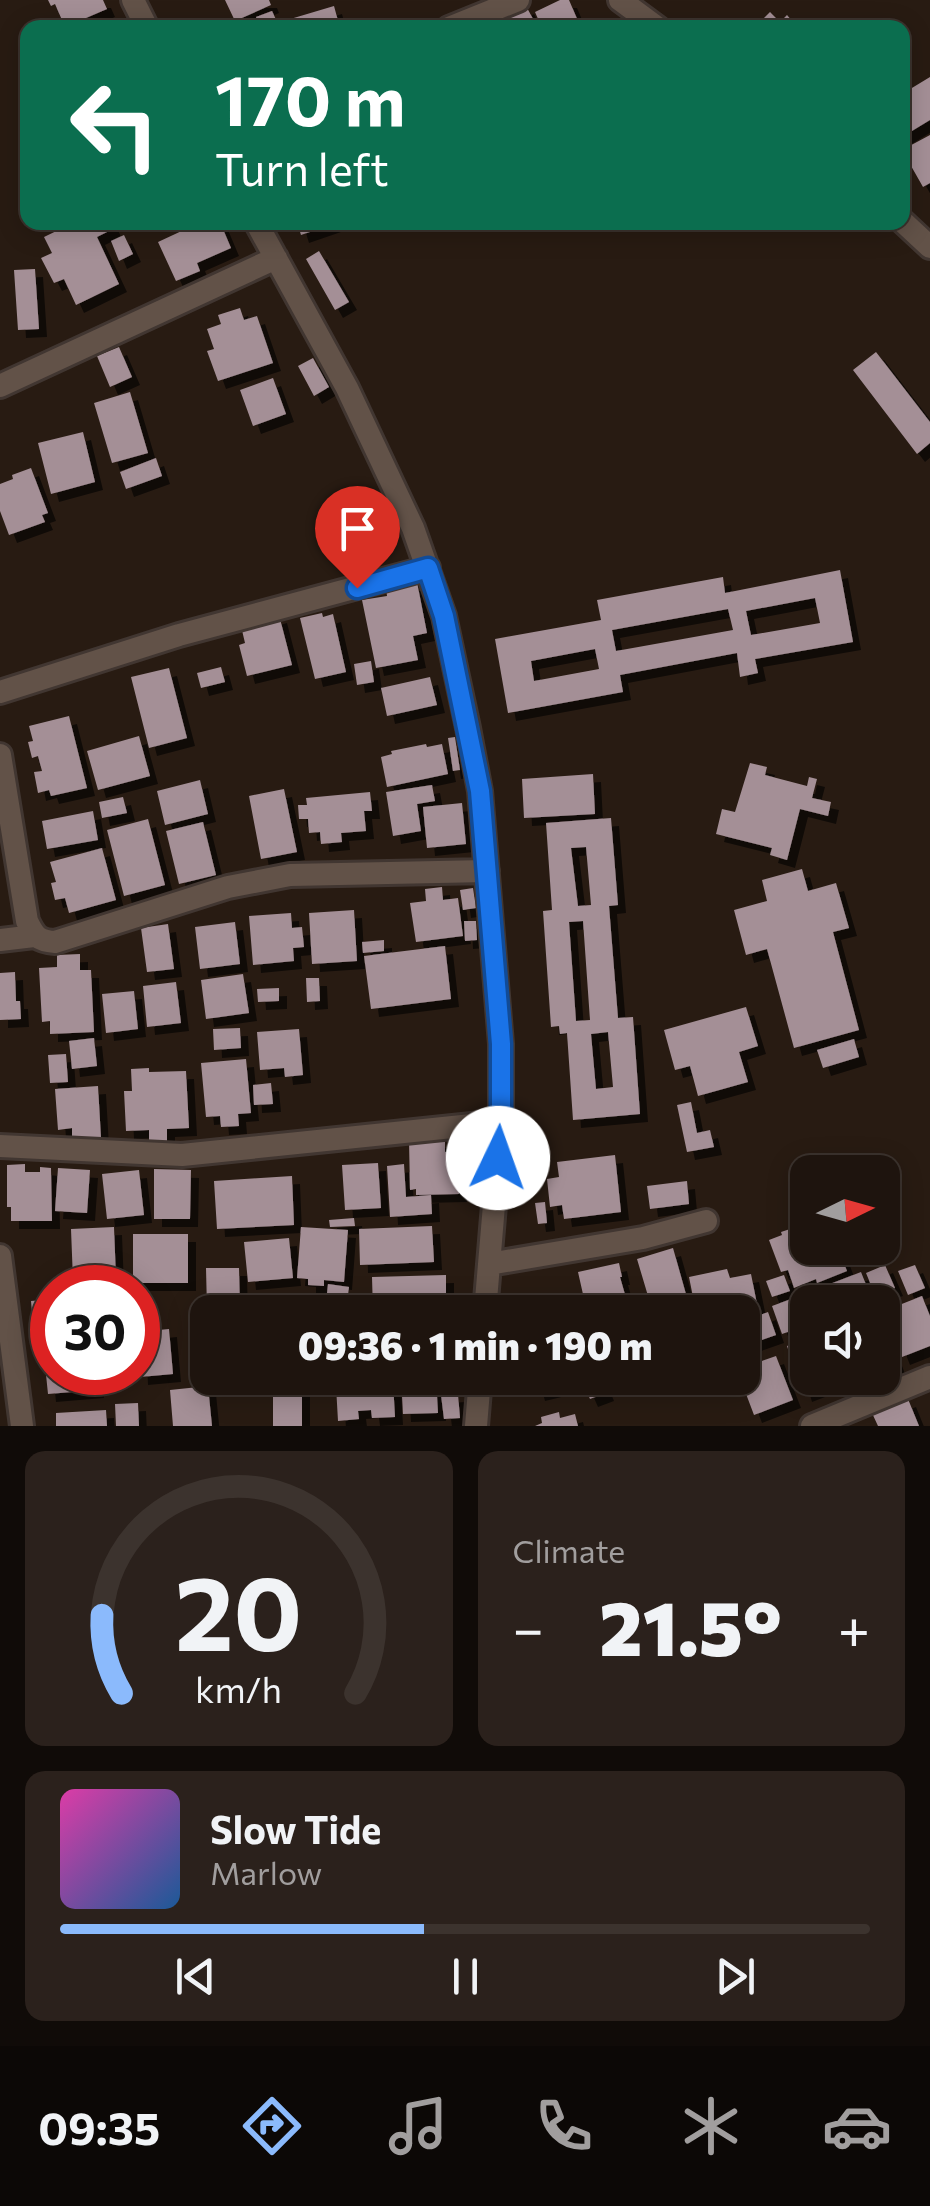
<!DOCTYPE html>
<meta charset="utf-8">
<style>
body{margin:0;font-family:Commissioner,sans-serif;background:#2b211c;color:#f1f3f6;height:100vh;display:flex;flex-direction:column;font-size:38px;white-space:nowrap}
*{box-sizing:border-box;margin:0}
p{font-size:32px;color:#a19e9e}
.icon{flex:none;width:55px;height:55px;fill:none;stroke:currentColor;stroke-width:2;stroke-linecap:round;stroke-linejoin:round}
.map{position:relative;height:1426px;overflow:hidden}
.side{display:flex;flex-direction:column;gap:25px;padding:25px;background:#100b08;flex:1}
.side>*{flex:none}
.banner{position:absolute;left:20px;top:20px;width:890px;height:210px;border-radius:20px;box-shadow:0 5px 25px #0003,0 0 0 2px #3c332e;background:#0b6e4f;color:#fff;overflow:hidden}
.needle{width:65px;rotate:85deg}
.fabs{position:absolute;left:790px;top:1155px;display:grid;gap:20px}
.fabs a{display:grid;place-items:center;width:110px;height:110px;border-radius:20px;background:#1e140e;box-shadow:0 5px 25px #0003,0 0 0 2px #3c332e;font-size:50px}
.speed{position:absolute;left:30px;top:1265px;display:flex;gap:20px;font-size:50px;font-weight:700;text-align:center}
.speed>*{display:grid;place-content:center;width:130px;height:130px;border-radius:50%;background:#1e140e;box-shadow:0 5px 25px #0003,0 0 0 2px #3c332e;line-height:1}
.speed .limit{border:15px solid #d22;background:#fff;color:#111}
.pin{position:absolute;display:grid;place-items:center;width:85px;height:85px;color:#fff;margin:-102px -42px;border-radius:50% 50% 50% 0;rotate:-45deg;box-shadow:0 0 10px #0007}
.pin .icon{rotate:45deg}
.me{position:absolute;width:110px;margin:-55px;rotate:3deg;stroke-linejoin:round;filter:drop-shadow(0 0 8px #0008)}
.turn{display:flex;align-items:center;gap:35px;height:210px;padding:0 30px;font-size:45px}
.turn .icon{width:130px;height:130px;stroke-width:2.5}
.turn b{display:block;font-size:70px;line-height:85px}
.big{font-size:75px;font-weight:800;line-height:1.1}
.side .widget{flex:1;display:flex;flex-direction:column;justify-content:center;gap:15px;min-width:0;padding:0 35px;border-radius:20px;background:#2b211c}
.side .dial{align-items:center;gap:0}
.dial svg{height:260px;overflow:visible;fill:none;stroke:#3c332e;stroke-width:7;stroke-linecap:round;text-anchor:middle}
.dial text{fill:#f1f3f6;stroke:none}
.song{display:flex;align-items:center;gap:30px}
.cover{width:120px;height:120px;border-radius:15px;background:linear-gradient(135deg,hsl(320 70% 55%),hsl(210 70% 35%))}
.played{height:10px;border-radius:5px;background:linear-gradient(90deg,#8bbafc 45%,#3c332e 45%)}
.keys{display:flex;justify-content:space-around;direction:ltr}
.heat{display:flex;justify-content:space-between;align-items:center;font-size:55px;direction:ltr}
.side .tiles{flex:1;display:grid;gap:25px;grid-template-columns:1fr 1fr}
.widget:last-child{grid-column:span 2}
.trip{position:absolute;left:190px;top:1295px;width:570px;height:100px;border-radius:20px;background:#1e140e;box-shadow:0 5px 25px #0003,0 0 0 2px #3c332e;font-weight:800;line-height:100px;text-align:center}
.dock{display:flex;height:160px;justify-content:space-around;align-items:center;background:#0c0806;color:#a19e9e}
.dock .icon{width:70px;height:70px}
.dock .active{color:#8bbafc}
.dock b{font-size:45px;color:#f1f3f6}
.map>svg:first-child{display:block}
</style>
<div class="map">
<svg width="930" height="1426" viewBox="0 0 930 1426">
<defs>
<filter id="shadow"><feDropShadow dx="8" dy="8" stdDeviation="0" flood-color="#0009"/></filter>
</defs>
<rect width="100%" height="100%" fill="#281b12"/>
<path fill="#a48f96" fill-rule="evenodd" filter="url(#shadow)" d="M48,0H103L107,9L65,27L55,4L51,6Z
M225,0H269L271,5L235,21Z
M560,0H569L581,28H542L535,12Z
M334,6L340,28H289L287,20Z
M526,6L538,28H496L494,25Z
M272,11L280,28H260L256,17Z
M770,12L780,22L787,15L798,28H754Z
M930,77V120L902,137V94Z
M930,135V183L923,187L902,150Z
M75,222H110L113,229L97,237L119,284L76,305L64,279L54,283L41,258L52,253L44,237Z
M201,222H220L231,248L197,263L200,271L176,281L158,242Z
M297,222H336V223L301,235Z
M124,235L133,254L119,261L111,241Z
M319,251L349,302L335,310L306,259Z
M35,269L39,329L18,330L14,270Z
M240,308L244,320L257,316L273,363L218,381L207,351L214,349L207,329L221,324L218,315Z
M119,347L132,377L110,387L97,356Z
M876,352L930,422V443L917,454L853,370Z
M313,358L329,387L314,396L298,366Z
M273,378L286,414L253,426L240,390Z
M130,392L148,453L112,463L94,403Z
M83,432L95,482L51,494L38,443Z
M156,458L162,476L126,489L120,472Z
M31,468L48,513L42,515L45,522L9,535L0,511V484L13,479L12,475Z
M840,570L853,642L755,659L758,673L740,677L737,653L620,675L623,692L508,713L495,639L601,620L597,600L723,577L725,593ZM815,598L820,623L751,635L746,611ZM728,609L733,630L616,651L612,630ZM595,649L599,669L534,681L531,661Z
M417,582L427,633L413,636L418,660L376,668L362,600L387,596L386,588Z
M322,613L323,617L333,614L346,672L315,679L300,618Z
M279,615L292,665L247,676L239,645L245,643L241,626Z
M371,661L374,682L357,685L354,664Z
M221,667L225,682L201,688L197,673Z
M169,668L187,738L149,748L131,677Z
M430,677L437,705L387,716L381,688Z
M69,716L87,788L51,796L49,790L38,793L34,772L42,771L38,756L32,758L28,742L33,741L29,726Z
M139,736L150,776L98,790L87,751Z
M455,737L460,770L453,771L448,738Z
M426,744L427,747L442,744L448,774L387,787L381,757L392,754L391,751Z
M750,763L767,767L765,775L807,786L809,777L817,779L812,798L831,802L828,816L800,809L787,860L770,855L772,848L716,834L722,809L735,812Z
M593,774L595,814L524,818L522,779Z
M200,780L208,814L165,825L157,791Z
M432,785L435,801L417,804L421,831L393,836L386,792Z
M284,789L297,852L261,859L249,796Z
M370,792L372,811H364L366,831L341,833L342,842L321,844L320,832L309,833L308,819H299L298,805H307L306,798Z
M123,797L127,813L102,818L99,802Z
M462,803L466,844L427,848L423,807Z
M93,811L98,840L47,849L42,821Z
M611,818L618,905L609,906L618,1018L633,1017L640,1114L573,1120L567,1033L560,1034L559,1026L551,1027L543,911L552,910L546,823ZM586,847L591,905L578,906L571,848ZM583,921L590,1020L576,1021L569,922ZM608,1032L613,1087L596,1089L591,1034Z
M148,819L165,885L124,896L107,830Z
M203,822L216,875L179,884L166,831Z
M102,848L116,900L69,913L65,898L55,900L51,883L56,882L50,862Z
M802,869L808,891L836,883L849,928L833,932L859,1030L794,1048L767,949L746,955L734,910L767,901L762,880Z
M442,887L443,900L458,898L463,936L416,942L410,903L426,901L425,889Z
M473,888L476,908L463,910L460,890Z
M354,910L357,961L312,964L309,913Z
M291,913L292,928L302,927L304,947L293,948L294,961L253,965L249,916Z
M464,921H476L477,940L465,941Z
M235,922L240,964L200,969L195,927Z
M168,924L174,969L147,972L141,928Z
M384,940V951L363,953L362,942Z
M445,946L451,999L371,1009L364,956Z
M80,954V970H91L94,1032L50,1034V1021L42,1022L39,968L57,967V955Z
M15,972L16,1001H20L21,1019L0,1020V973Z
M243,974L249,1013L206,1019L201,980Z
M306,978H319L320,1001L307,1002Z
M176,982L181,1023L147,1027L143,986Z
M279,988V1001L258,1002L257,989Z
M134,991L138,1029L106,1033L102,994Z
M746,1007L758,1046L739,1052L748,1082L698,1096L690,1066L675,1070L664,1030Z
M240,1028L241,1048L214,1050L213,1029Z
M299,1029L303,1075L285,1077L284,1068L260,1070L257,1032Z
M94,1038L97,1066L72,1069L69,1041Z
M854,1039L859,1057L823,1068L817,1050Z
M66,1054L68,1082L50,1083L48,1055Z
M246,1059L251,1113L238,1114L239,1126L221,1127L220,1116L206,1117L201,1063Z
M149,1068V1072L186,1071L189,1128L167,1129V1142L149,1143V1130L126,1131L124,1091H132L131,1069Z
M271,1083L273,1104L254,1105L253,1085Z
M98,1086L101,1138L72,1140V1128L58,1130L55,1089Z
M691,1102L697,1133L710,1130L714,1147L687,1152L677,1105Z
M409,1140H445V1152L458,1151L459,1194L416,1195V1189L410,1190Z
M615,1155L621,1212L564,1219L562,1205L550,1207L547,1179L559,1177L557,1162Z
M378,1163L381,1208L345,1210L342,1165Z
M25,1164V1172H40V1167L51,1168L52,1221H11V1207H7V1165Z
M404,1164L406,1197L431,1195L432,1214L390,1217L387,1166Z
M58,1168L90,1170L87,1213L55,1211Z
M154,1169L191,1170L190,1219H154Z
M139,1170L144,1215L107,1219L102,1174Z
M292,1176L294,1225L217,1229L214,1181Z
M687,1181L689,1204L650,1209L647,1186Z
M545,1202L547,1223L538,1224L535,1203Z
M354,1218L355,1226L330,1227L329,1220Z
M808,1223V1248H838L847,1271L817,1283L816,1279L794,1288L788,1270L781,1272L769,1240L782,1235L781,1232Z
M432,1226L434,1262L360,1265L359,1229Z
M114,1227L116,1278L73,1280L71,1229Z
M301,1227L348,1230L344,1282L324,1280V1286L308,1285V1279L297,1278Z
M133,1234H188V1283H133Z
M289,1238L293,1278L248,1282L244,1242Z
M673,1248L691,1312H651L671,1306L669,1301L651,1306L637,1259Z
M619,1263L622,1277H620L630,1312H587L578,1272Z
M885,1265L895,1288L875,1295L866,1273Z
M915,1265L925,1288L908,1295L898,1271Z
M206,1268H239L240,1309H207Z
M727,1269L730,1278L751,1274L759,1314L742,1317V1312H696L689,1277Z
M861,1272L873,1302H822L817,1289Z
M446,1275V1302L439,1303V1312H373L372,1277Z
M784,1275L790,1291L772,1297L766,1281Z
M328,1284L349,1287L346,1312H325Z
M144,1289L148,1316L138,1318V1290Z
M52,1290V1334L34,1335L31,1301L43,1300L42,1291Z
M350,1293L368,1294L366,1312H349Z
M802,1295L808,1309V1325L782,1334L772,1306Z
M922,1296L930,1316V1346L902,1357L884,1311Z
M271,1298V1312H245L244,1299Z
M768,1312L776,1335L742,1347V1322Z
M169,1329L173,1374L140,1377L138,1332Z
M883,1329L902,1379L858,1396L851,1378H882Z
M808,1338V1378H837L838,1381L804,1394L795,1363L793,1364L787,1346Z
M52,1354V1372H94L96,1390L48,1394L44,1355Z
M776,1356L793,1400L754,1415L740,1378H742V1368Z
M273,1378H302V1426H273Z
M401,1378H436L438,1413L403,1414Z
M533,1378H595V1379L537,1393Z
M393,1382L395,1417L372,1418L371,1410L358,1411L359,1419L338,1421L336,1386Z
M602,1383L606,1393L590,1399L586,1390Z
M208,1386L212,1426H173L170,1390Z
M458,1394L460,1418L444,1419L441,1395Z
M908,1399L919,1426H878L872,1413Z
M138,1403L139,1426H116L115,1404Z
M106,1410L107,1426H56V1413Z
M559,1412L560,1418L575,1414L578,1426H535L542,1423L541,1417Z"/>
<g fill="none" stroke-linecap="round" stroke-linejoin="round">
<g stroke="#413631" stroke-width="28">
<path id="street" d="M133,0L147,28
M620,0L658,28
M449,28L518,0
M902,221L930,247
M256,222L347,388L413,528L444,616L468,728L480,791L501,1044V1122L485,1312
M0,386L276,258
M0,692L179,635L428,568
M0,755L27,921C34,936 38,941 55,942L228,887L290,875L487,871
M0,940L34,936
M0,1146L182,1155L501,1122
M0,1256L22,1426
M489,1264L643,1238L706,1221
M476,1426L480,1378
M812,1426L930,1377"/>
</g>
<use href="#street" stroke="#625248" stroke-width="22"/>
</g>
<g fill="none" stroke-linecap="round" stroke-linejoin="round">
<g stroke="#114b97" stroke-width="25">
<path id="route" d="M357,588L428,568L444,616L480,791L501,1044V1122L498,1158"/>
</g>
<use href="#route" stroke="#1a73e8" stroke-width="18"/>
</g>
</svg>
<div class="fabs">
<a><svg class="needle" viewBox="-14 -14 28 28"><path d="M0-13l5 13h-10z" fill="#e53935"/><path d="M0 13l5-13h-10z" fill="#a19e9e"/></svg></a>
<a><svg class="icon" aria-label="sound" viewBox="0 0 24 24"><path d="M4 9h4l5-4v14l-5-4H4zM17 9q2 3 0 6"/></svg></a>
</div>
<div class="speed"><div class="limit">30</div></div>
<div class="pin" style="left:357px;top:588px;background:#d93025"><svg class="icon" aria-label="arrive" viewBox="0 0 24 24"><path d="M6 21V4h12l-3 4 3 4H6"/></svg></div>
<svg class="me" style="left:498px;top:1158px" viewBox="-20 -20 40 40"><circle r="19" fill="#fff"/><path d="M0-13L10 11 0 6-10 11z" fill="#1a73e8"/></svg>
<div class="trip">09:36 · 1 min · 190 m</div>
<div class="banner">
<div class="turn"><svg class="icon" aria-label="left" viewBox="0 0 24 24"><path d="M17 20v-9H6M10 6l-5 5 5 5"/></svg><div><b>170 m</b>Turn left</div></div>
</div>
</div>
<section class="side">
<div class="tiles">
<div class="widget dial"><svg viewBox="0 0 100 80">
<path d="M14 69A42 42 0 1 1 86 69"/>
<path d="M14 69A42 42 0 0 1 8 45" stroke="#8bbafc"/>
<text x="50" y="56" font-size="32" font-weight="700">20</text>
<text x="50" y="72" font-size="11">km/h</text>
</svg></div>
<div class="widget"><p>Climate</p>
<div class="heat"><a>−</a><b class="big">21.5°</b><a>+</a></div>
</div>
<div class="widget">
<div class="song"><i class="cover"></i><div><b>Slow Tide</b><p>Marlow</p></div></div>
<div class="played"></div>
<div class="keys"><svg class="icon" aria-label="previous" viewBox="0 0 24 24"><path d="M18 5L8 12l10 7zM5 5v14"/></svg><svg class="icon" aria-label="pause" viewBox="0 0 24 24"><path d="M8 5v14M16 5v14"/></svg><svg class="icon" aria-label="next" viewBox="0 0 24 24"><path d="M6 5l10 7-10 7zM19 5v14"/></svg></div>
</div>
</div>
</section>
<nav class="dock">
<b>09:35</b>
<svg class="icon active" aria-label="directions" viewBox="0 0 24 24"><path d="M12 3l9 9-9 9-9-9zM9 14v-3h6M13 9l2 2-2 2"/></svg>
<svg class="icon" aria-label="music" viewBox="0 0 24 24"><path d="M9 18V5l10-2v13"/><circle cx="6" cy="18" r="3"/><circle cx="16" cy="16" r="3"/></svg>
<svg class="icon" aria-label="phone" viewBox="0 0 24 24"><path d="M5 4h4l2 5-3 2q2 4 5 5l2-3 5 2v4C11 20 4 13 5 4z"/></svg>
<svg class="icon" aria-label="climate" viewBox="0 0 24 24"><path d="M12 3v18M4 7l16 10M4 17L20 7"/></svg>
<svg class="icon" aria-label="car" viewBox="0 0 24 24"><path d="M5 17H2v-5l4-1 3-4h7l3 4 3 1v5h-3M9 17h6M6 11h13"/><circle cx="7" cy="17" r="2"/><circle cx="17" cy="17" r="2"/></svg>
</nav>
